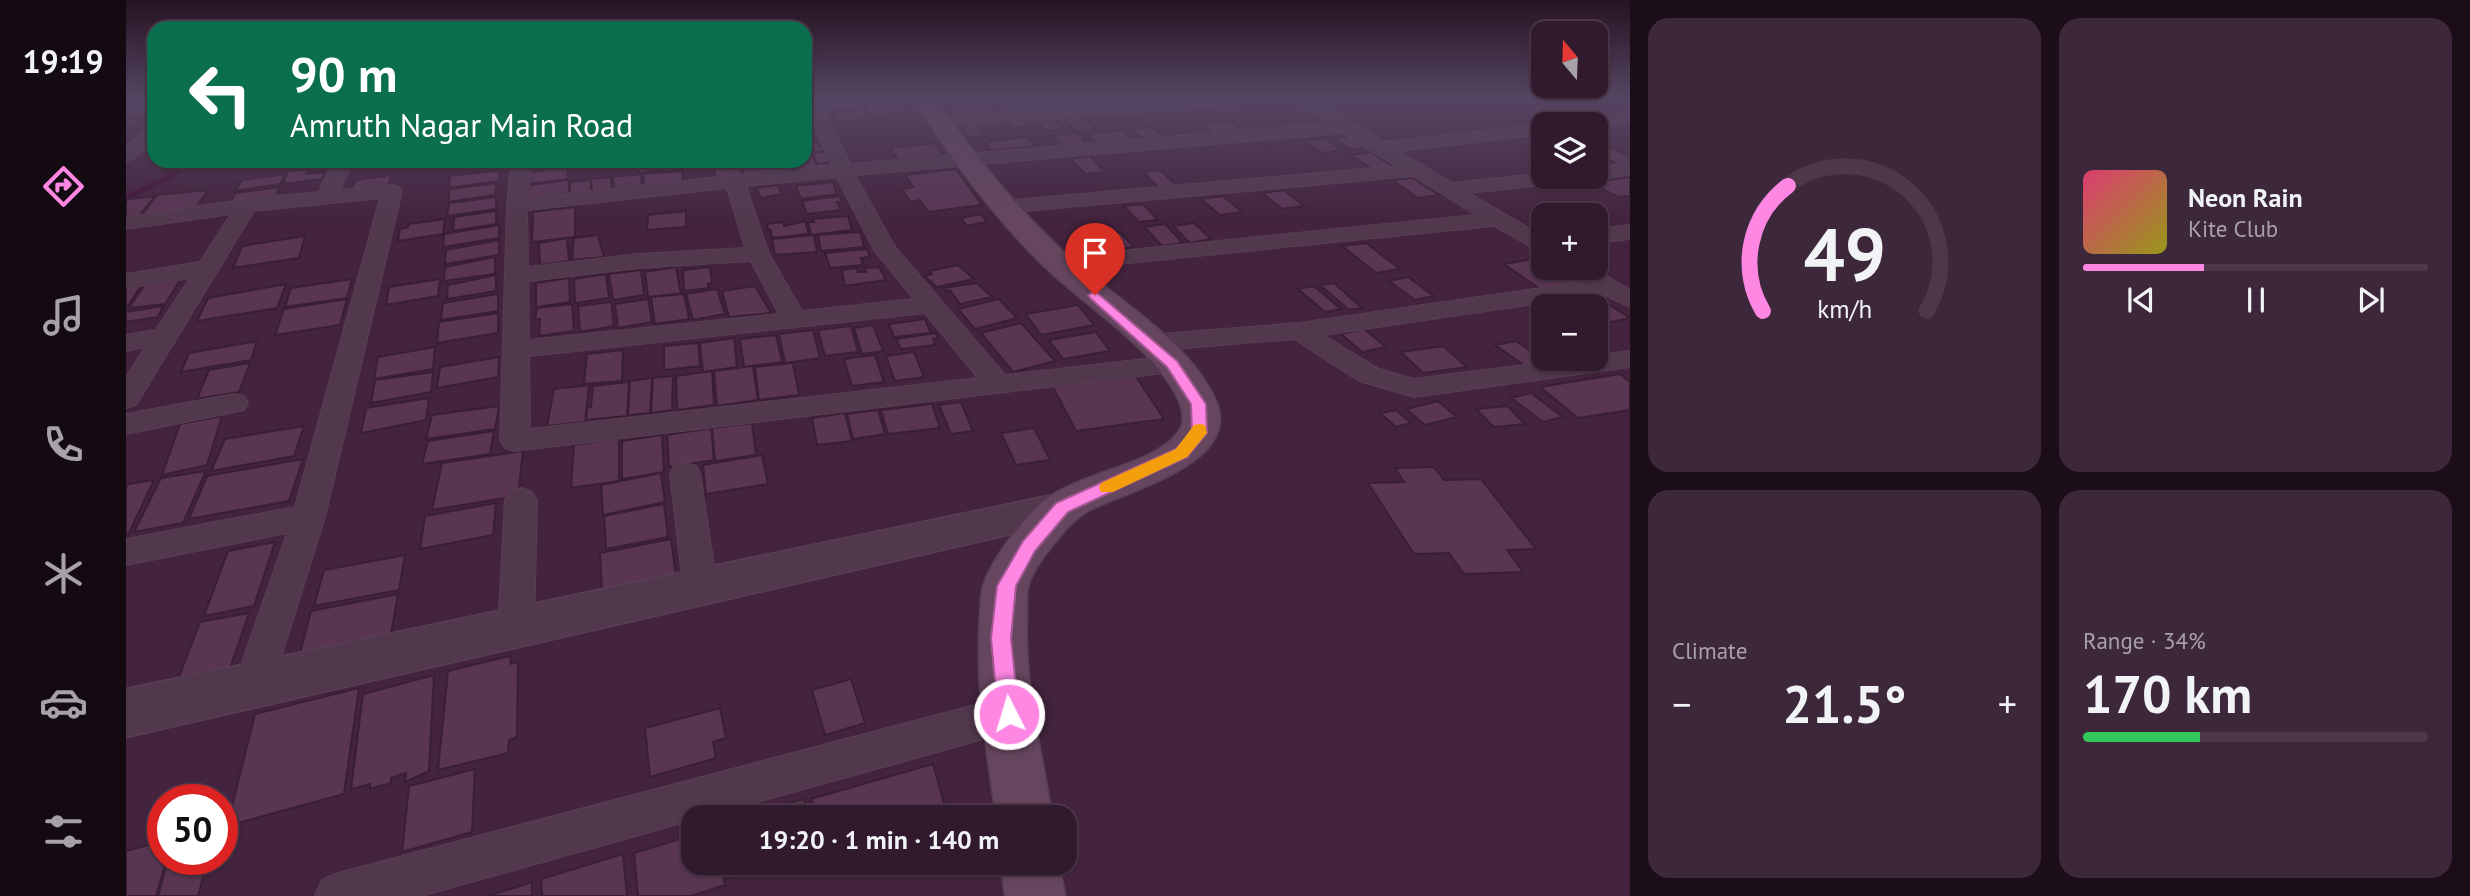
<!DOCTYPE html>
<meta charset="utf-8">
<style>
body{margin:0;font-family:"PT Sans",sans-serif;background:#3d273a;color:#f1f3f6;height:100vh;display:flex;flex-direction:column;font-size:26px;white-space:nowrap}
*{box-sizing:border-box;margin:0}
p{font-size:23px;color:#a8a1aa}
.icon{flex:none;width:38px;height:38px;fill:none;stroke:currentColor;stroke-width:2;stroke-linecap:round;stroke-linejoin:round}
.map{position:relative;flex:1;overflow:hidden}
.drawer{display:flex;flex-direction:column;gap:18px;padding:18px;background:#1c0e19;width:840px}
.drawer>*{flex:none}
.hud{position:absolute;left:21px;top:21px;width:665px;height:147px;border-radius:21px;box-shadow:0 2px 5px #0004,0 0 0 2px #4d384a;background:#0b6e4f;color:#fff;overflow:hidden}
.needle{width:46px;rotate:341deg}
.buttons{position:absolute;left:1405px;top:21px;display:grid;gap:14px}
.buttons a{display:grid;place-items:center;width:77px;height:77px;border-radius:14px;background:#321a2e;box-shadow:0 2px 5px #0004,0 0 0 2px #4d384a;font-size:35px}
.speed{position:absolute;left:21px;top:784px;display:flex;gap:14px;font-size:35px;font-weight:700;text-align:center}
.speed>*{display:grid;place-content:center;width:91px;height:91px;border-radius:50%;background:#321a2e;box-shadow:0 2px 5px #0004,0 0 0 2px #4d384a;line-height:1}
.speed .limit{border:10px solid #d22;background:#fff;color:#111}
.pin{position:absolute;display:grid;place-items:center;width:60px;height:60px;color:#fff;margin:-72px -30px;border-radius:50% 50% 50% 0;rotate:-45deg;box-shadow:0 0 7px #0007}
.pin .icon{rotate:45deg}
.me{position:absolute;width:77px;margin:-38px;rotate:355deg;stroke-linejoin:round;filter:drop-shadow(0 0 5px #0008)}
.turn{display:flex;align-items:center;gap:24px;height:147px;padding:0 28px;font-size:32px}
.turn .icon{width:91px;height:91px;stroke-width:2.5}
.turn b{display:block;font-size:49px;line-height:60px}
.big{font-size:52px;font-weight:700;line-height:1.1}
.drawer .tile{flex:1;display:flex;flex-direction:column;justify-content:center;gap:10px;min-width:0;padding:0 24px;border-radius:21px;background:#3d273a}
.drawer .dial{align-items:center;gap:0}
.dial svg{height:182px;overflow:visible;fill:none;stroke:#4d384a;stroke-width:7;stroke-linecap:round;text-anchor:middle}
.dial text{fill:#f1f3f6;stroke:none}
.song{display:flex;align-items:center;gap:21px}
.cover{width:84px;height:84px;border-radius:10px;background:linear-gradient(135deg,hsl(340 70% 55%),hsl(60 70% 35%))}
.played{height:7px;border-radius:4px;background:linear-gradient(90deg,#ff87e4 35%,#4d384a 35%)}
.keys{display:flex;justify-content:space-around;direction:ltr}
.heat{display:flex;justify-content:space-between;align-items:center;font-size:38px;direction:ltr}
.charge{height:10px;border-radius:5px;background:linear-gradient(90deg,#34c759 34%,#4d384a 0)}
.drawer .tiles{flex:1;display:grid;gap:18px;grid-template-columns:repeat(2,1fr)}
.trip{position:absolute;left:555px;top:805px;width:396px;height:70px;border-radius:21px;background:#321a2e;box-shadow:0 2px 5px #0004,0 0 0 2px #4d384a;font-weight:700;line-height:70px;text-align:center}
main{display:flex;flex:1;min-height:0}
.tab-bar{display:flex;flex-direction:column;width:126px;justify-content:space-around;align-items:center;background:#140a12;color:#a8a1aa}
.tab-bar .icon{width:49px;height:49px}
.tab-bar .active{color:#ff87e4}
.tab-bar b{font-size:32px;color:#f1f3f6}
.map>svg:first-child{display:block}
</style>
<main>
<nav class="tab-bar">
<b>19:19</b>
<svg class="icon active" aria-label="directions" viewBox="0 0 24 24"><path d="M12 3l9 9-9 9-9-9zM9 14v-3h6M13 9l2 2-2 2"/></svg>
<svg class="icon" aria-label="music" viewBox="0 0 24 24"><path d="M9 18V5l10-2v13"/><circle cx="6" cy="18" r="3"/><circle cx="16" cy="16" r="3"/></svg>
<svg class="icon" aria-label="phone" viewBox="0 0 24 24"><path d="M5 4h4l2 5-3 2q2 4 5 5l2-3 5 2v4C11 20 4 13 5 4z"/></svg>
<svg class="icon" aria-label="climate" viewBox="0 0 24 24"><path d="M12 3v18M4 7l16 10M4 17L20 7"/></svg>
<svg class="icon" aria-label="car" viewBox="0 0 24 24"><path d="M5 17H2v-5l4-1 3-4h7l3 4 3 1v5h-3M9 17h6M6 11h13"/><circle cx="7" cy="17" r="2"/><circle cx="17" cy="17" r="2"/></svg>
<svg class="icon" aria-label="filters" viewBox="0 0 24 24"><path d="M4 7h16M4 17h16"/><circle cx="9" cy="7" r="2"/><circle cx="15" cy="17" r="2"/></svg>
</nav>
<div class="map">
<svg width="1504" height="896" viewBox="0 0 1504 896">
<rect width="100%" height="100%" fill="#43233d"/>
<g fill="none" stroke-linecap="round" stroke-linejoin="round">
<path stroke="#421539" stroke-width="6" d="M0,198L48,174L62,161"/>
</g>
<path fill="#593552" stroke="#3a1f34" stroke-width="2" d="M0,97H19L14,106L0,107Z
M733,97H772L782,112L745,116Z
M730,100L735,108L706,111L702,102Z
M857,100L867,113L832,117L822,103Z
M738,109L743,119L710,122L705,112Z
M4,116L2,119L14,118L9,127L0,129V117Z
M957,117L969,129L950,131L938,119Z
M927,119L937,129L920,131L910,121Z
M899,120L904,126L886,128L881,122Z
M1102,120L1116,131L1088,134L1075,124Z
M850,124L860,136L844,138L835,126Z
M1026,127L1040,139L1019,141L1005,129Z
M996,130L1010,143L974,147L962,134Z
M951,133L961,144L938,147L927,136Z
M901,137L909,146L865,151L859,142Z
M1224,137L1240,148L1224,149L1209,139Z
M1198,138L1216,150L1196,153L1179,141Z
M691,142L697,151L679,153V144Z
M808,143L817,155L772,160L764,148Z
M1485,148L1504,157V164L1495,166L1470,153V151Z
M699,152L703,163L691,164L686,153Z
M1245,152L1267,167L1246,169L1224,155Z
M679,154H686L690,164L700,163L702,168L675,171L671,161H679Z
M964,156L979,172L959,174L945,159Z
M445,161H484V163L445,167Z
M551,161L553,169L513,173L512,164Z
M552,161H588L590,165L555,170Z
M644,161L648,174L619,177L615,163Z
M645,161H670L674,171L649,173Z
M612,163L617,177L590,180L587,167Z
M441,167L442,179L404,184V172Z
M183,169L181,174L199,172L196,179L157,184L162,171Z
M830,169L856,205L802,212L794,200L784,202L776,189L787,187L779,175Z
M374,170L373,181L323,188L324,176Z
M1034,170L1050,185L1033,188L1017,172Z
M556,171L557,183L518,187L517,174Z
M160,174L154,184L109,191L116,180Z
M515,174L516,187L488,191L487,177Z
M265,175L262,187L225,191L229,180Z
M485,177L486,190L466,192L465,179Z
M1504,177V196L1492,197L1465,183Z
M1286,178L1313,195L1292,198L1266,180Z
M443,180V193L402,198L403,185Z
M465,180V192L444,195V182Z
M707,182L711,194L675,199L670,186Z
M370,183L369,195L322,202L324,189Z
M651,185L656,194L635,198L630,188Z
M153,187L150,196L105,202L109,193Z
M82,190L69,209L16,215L31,195Z
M1158,190L1178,206L1156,209L1136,193Z
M29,196L14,215L0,217V202L3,199Z
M714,196L717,202H711L715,210L681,214L676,201Z
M1097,196L1116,212L1094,215L1075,199Z
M370,197V209L321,216L323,203Z
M1017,204L1032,220L1013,222L998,206Z
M449,207V237L406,242L407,212Z
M370,211V224L327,231L328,217Z
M560,211V227L521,230L522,215Z
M855,214L861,222L841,226L835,218Z
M722,216L726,230L685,235L682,222H688L687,219Z
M319,219L317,234L272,241L274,229L282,227L283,224Z
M679,221L683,234L646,238L645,230H642L641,224L657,222L658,226Z
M1068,223L1085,239L1064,243L1047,226Z
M1039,224L1057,243L1036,246L1018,227Z
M373,225V238L317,247L318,234Z
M734,232L738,247L695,251L692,235Z
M994,232L1008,247L972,252L958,236Z
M472,235L478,257L446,260L448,238Z
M688,235L691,252L649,255L646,239Z
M179,236L173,258L107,268L116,246Z
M441,238L443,261L414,265L413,243Z
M373,240V255L319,264L320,250Z
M1240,243L1274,269L1250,273L1216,246Z
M741,249L744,257L735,258L737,265L704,268L699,253Z
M369,257V274L318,281L319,267Z
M1414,258L1418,261V268H1428L1454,284L1417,291L1378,264Z
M832,265L848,279L811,287L798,276L806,274L804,271Z
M550,267L554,290L557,293L522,297L519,272Z
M584,267L586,283L582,284L583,288L558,291L557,270Z
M753,267L760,280L719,286L716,270L731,268L732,272H740L739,268Z
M515,270L518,295L487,300L483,274Z
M480,274L483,298L449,303L448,279Z
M370,275V291L321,299L322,285Z
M1282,277L1308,296L1289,300L1263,281Z
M443,278L444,302L410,307V283Z
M226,279L221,298L159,307L165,288Z
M314,279L312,296L260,305L263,287Z
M54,280L39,304L3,308L19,284Z
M851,283L866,297L834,304L824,290L819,291L817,288Z
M1208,283L1236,308L1223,310L1194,285Z
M16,284L0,309V286Z
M160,284L151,308L71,321L82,298Z
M629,286L645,313L603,317L596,291Z
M1188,286L1215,309L1199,312L1172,289Z
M591,289L599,314L567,320L560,294Z
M372,294V311L315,320L317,303Z
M558,294L563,319L529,324L525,297Z
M221,299L214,325L149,335L158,309Z
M522,299L526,322L492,328L489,304Z
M873,299L891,318L849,329L832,309Z
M1477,301L1504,318L1471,325L1470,306H1453Z
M485,302L488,326L454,332L452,306Z
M446,304L448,331L413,336L414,319L409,320L411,308Z
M952,305L968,325L915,335L900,314Z
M37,306L32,317L0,322V312Z
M372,313V333L311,343L313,322Z
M799,319L805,333L768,337L763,324Z
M895,323L929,361L887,372L855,333Z
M747,325L757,351L736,354L728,328Z
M725,326L732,352L699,356L692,330Z
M1238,329L1260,347L1236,352L1215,334Z
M687,330L694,358L659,363L653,334Z
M970,332L984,351L937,359L923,340Z
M810,333L812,338L807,339L809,345L775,349L770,339Z
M650,335L656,362L618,367L614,339Z
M608,338L611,367L577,372L574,343Z
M131,341L125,360L55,372L63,353Z
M1390,341L1419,361L1399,366L1369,345Z
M572,343L574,366L538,370V346Z
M1317,346L1341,367L1297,373L1275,352Z
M309,347L307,369L248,379L252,357Z
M497,350L496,381L458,384L461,354Z
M788,352L798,377L769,381L760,356Z
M749,355L758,382L726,386L718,359Z
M373,357L372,377L311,388L314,367Z
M124,363L113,392L71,399L83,370Z
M667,363L673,395L633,400L629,367Z
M627,366L632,400L591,406L588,371Z
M586,371L588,405L551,410L550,376Z
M307,372L305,392L245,403L249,380Z
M1494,374L1504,382V410L1452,418L1414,387Z
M1009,375L1038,419L950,431L926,385Z
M547,376L546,410L525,413L527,378Z
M526,378L524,413L502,415L504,381Z
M503,382L501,416L460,420L461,408L465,407L467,386Z
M463,385L459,422L421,426L428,389Z
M1405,393L1437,417L1417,422L1385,398Z
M303,398L300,420L235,433L240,408Z
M1312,401L1331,417L1299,425L1280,409Z
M835,402L847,431L825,434L813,405Z
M806,404L814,428L762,434L755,410Z
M373,406L369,429L300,439L306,415Z
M1381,406L1399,424L1368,427L1350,409Z
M752,410L759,434L727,439L721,414Z
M1270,410L1285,423L1270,427L1254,413Z
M719,413L726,441L691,445L686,418Z
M96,416L81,465L36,475L54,424Z
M626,423L630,455L589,461L586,428Z
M178,426L168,456L85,471L99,439Z
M585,428L588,460L543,467L541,435Z
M908,428L924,460L890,465L875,433Z
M368,431L364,454L296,464L302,441Z
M536,435L538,472L496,479V441Z
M493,438V481L445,488L448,445Z
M397,451L392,496L306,510L316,463Z
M636,455L642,484L580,494L577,465Z
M177,459L163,501L63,519L81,476Z
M1308,467L1318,480L1355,479L1410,549L1381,550L1397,572L1338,574L1323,553L1288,554L1242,483L1278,482L1269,468Z
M80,471L57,523L8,532L35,478Z
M535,473L539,502L477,515L475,485Z
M28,480L2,535H0V488L2,484Z
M370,503L367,535L294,549L299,516Z
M538,504L542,537L480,549L478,516Z
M545,539L550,576L476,591L474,553Z
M149,542L128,606L78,616L102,551Z
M279,555L273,590L188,606L198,570Z
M272,594L265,634L174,653L185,611Z
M123,613L101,677L49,687L74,622Z
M384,656L385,664L392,662L391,737L383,740L382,753L312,770L322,671Z
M308,675L303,771L279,782L280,773L265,778V783L244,789V784L225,789L237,694Z
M725,679L739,723L699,735L686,690Z
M233,688L218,794L101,826L129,714Z
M594,708L600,738L587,742L590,758L524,777L519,728Z
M807,764L821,814L811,817H690L685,799Z
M349,769L346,832L276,852L283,786Z
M678,799L682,817H614Z
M567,835V863H595L599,885L565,896H512L508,853Z
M37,841V859H41L30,896H0V851Z
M497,854L501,896H416L415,879Z
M42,859H82L72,896H32Z
M603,863H659L606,878Z
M406,882V896H362Z"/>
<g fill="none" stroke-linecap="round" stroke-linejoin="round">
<g stroke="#593f53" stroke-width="2">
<path id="minor" d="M679,97H693L724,164L1201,123L1162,97H1182L1258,142L1418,124H1421H1418V134L1273,151L1326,183L1418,173V177H1445L1442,181L1435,183L1343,193L1418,237V254L1368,226L932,270L924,268L921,263L924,258L1350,215L1287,176L876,213L869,211L866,207L869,203L876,201L1271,166L1216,133L729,175L769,247L879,375L1046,356L1055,358L1059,364L1055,370L1046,372L389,451L379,448L374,441L381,205L385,161H405L402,198L705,165L679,103ZM711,177L748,250L788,299L676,311L643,254L620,186ZM601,188L619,248L512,254L402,267L401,210ZM625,261L653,314L403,340L402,281L512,268ZM799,313L852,378L404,429L403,356Z
M1076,97H1147L1139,102L814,127L805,122L814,117Z
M28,104V114L0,117V107Z
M1504,114V124L1470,128V124H1448L1457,119Z
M28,127V141L7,159L0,161V146L22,128Z
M207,161H227L214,190L266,185L273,187L276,191L199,517L146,686L141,698L127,703L113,698L108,686L161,533L0,565V539L169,507L254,198L128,211L10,405L0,408V377L19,347L0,351V335L30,330L64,278L0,288V274L74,262L105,214L0,229V217L121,199L193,192Z
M486,161H506V164L496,170L489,168Z
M1504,163V175L1470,179L1463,177H1470V167Z
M1504,225V239L1470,243V229Z
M1440,268H1467L1504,290V307L1477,294L1197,335L1253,369L1288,379L1444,359H1470V355L1504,351V367L1288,397L1233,381L1168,339L1024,351L1015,349L1011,343L1015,337L1024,335L1173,323L1458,282Z
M108,394L118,396L122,403L118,410L0,434V414Z
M559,463L570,466L574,474L591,586L586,596L574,600L562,596L557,586L544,474L548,466Z
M395,488L406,492L411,500L408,630L403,641L390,646L377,641L372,630L379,500L384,492Z
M883,696L897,701L903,714L897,727L883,732L578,817H567V820L295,896H189L196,880L212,873Z"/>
</g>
<g stroke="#593f53" stroke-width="3">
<path id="tertiary" d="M936,493L951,497L957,508L951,519L0,737V689Z"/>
</g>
<g stroke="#593f53" stroke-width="3">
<path id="secondary" d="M786,97H808C847,154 889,207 940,254C989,300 1061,337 1090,401C1117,463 1001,491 964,510C953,516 944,524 936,534C924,549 907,568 902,587C900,597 901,608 901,619C898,686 916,751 926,817H870C861,751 849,685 854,617C855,607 854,596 857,586C866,559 888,532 907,511C942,471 1025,470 1053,431C1059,423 1057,410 1053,401C1032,351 958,305 919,267C867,217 825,158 786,97Z
M875,863H933L939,896H879Z"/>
</g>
<use href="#minor" fill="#52384d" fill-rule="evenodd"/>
<use href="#tertiary" fill="#52384d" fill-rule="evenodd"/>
<use href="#secondary" fill="#66465e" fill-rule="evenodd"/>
</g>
<linearGradient id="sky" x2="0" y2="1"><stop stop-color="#251322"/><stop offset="0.44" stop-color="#554562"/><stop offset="1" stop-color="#554562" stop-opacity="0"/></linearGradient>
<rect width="1504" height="222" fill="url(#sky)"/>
<path fill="#ff87e4" stroke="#a65894" stroke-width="2" d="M969,291L1051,361L1080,404L1081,433L1061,457L942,512L909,551L890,586L885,638L893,714L890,721L883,724L875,721L872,714L865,638L871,586L897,541L930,503L1050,449L1066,432L1065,404L1041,367L964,298L962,295Z"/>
<path fill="#f59e0b" d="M1074,424L1079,425L1081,433L1061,457L987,492H975L973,488L975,483L1050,449L1068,425Z"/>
</svg>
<div class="buttons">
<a><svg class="needle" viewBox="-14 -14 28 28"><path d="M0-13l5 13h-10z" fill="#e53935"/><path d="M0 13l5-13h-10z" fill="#a8a1aa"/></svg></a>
<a><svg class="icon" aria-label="layers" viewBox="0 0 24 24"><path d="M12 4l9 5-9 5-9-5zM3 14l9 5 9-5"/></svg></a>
<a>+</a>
<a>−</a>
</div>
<div class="speed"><div class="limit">50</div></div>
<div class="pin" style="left:969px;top:295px;background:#d93025"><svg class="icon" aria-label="arrive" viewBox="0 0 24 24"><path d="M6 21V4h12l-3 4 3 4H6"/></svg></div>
<svg class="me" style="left:883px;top:714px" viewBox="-20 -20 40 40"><circle r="17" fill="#ff87e4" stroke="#fff" stroke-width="3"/><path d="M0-11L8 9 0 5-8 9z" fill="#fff"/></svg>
<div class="trip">19:20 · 1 min · 140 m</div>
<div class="hud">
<div class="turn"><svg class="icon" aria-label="left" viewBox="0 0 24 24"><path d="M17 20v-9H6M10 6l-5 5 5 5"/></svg><div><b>90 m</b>Amruth Nagar Main Road</div></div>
</div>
</div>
<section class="drawer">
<div class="tiles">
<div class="tile dial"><svg viewBox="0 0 100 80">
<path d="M14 69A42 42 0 1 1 86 69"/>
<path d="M14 69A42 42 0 0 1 25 14" stroke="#ff87e4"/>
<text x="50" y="56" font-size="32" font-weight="700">49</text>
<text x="50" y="72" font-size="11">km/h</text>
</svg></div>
<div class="tile">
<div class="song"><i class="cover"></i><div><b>Neon Rain</b><p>Kite Club</p></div></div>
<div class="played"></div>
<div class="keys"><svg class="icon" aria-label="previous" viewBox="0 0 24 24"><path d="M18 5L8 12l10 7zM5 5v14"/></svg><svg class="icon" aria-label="pause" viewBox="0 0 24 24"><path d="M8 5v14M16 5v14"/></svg><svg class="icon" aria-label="next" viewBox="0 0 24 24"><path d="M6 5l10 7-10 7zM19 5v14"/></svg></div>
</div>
<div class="tile"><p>Climate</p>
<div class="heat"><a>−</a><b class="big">21.5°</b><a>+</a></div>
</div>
<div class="tile"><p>Range · 34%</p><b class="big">170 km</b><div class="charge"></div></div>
</div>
</section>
</main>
